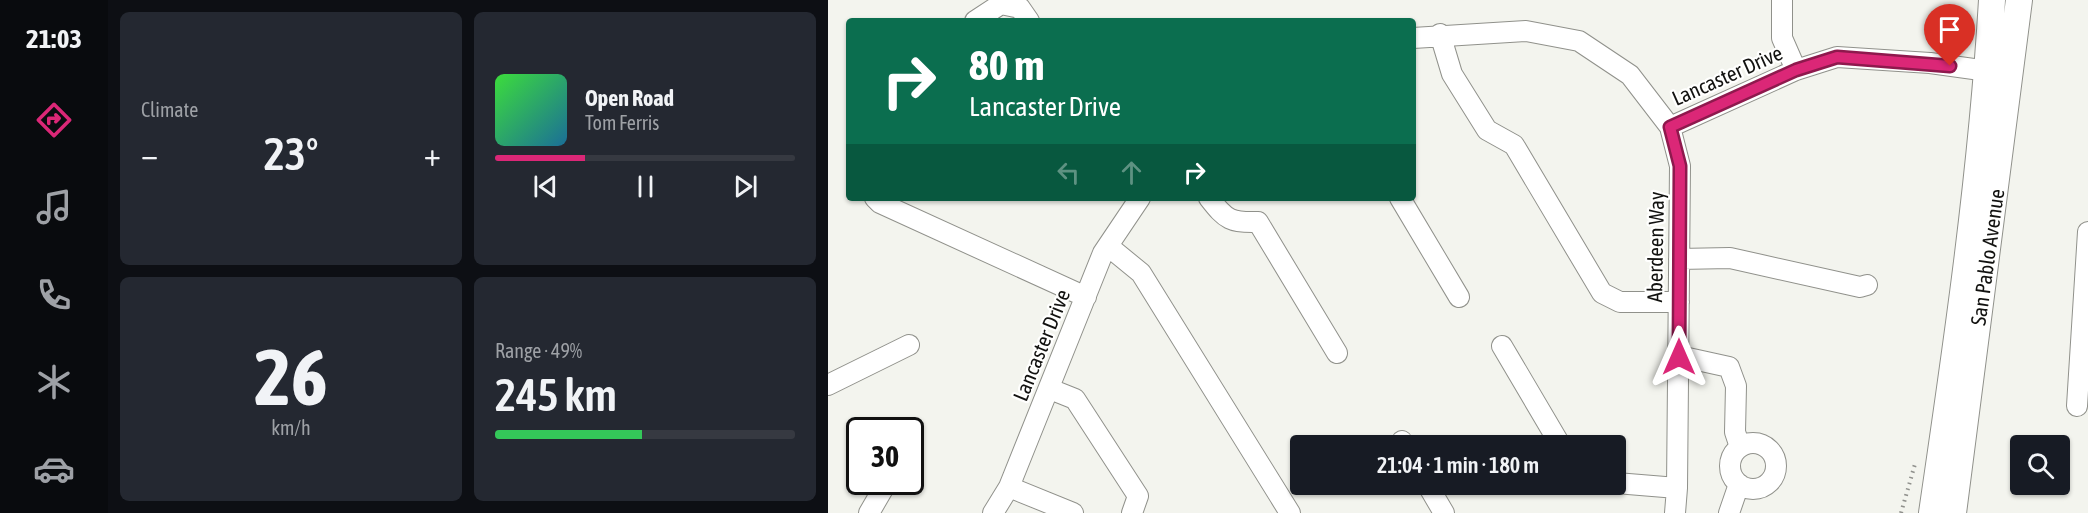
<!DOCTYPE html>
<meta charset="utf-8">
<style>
body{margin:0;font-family:"Asap Condensed",sans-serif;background:#242831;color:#f1f3f6;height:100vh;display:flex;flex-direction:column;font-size:22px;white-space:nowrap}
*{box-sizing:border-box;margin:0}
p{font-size:20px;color:#9ea1a6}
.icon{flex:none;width:33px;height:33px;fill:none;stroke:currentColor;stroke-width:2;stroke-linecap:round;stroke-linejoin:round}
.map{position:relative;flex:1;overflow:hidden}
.details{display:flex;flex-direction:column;gap:12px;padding:12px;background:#0d0f14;width:720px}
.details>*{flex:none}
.banner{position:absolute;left:18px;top:18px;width:570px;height:183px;border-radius:6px;box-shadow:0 2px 4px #0004;background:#0b6e4f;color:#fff;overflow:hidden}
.controls{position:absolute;left:1182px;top:435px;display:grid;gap:12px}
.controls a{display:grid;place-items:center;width:60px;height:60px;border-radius:6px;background:#171b24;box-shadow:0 2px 4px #0004;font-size:30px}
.speed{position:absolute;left:18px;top:417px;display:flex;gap:12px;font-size:30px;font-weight:700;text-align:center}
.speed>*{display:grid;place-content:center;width:78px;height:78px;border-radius:50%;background:#171b24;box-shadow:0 2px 4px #0004;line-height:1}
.speed .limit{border:3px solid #111;border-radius:9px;background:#fff;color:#111}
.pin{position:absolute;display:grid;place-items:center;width:51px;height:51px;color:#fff;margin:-62px -26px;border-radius:50% 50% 50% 0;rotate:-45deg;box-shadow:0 0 6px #0007}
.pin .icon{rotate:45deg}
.me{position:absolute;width:66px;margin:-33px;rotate:0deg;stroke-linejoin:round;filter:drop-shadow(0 0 4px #0008)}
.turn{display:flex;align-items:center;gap:21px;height:126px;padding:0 24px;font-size:27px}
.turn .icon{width:78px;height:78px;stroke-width:2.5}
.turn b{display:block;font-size:42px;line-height:51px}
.lanes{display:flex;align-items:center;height:57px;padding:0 24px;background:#0003;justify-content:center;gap:30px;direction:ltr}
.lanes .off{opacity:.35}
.big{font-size:45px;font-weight:600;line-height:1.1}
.details .tile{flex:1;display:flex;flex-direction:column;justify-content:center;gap:9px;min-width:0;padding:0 21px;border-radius:9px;background:#242831}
.details .dial{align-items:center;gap:0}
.dial b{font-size:78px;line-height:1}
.song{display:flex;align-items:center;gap:18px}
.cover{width:72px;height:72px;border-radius:9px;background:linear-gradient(135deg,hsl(120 70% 55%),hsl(200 70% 35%))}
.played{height:6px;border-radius:3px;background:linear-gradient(90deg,#db2777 30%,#363941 30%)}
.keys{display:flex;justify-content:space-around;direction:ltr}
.heat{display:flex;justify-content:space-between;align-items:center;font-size:33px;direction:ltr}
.charge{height:9px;border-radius:4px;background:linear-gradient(90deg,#34c759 49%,#363941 0)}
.details .tiles{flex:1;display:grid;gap:12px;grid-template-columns:repeat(2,1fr)}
.trip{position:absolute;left:462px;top:435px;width:336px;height:60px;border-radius:6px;background:#171b24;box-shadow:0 2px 4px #0004;font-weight:600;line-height:60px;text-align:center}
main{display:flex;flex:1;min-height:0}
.tab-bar{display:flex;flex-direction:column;width:108px;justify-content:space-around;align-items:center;background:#090b0e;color:#9ea1a6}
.tab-bar .icon{width:42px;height:42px}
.tab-bar .current{color:#db2777}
.tab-bar b{font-size:27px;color:#f1f3f6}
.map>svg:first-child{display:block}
</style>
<main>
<nav class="tab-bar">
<b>21:03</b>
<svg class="icon current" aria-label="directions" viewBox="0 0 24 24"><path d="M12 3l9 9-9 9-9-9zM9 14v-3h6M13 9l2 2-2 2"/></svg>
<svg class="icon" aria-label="music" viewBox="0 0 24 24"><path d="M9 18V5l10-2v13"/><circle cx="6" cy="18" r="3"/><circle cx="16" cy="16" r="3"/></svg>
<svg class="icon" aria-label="phone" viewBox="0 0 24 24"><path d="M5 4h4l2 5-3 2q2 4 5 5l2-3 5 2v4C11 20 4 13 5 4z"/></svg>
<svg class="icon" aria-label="climate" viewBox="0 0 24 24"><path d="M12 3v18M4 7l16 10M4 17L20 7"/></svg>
<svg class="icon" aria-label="car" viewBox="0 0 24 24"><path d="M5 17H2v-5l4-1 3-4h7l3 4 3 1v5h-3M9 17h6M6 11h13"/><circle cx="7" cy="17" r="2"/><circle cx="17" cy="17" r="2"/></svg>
</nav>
<section class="details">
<div class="tiles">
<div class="tile"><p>Climate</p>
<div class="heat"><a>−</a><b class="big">23°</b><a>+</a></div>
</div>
<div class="tile">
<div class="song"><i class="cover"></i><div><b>Open Road</b><p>Tom Ferris</p></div></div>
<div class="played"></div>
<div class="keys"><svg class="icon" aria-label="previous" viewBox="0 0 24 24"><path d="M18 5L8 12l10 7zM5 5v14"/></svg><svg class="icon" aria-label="pause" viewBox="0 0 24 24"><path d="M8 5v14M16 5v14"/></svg><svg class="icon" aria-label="next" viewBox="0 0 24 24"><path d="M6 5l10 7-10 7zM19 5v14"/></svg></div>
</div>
<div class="tile dial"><b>26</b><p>km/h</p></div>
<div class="tile"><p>Range · 49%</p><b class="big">245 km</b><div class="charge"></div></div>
</div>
</section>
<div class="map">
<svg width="1260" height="513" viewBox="0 0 1260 513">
<rect width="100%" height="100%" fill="#f3f4ee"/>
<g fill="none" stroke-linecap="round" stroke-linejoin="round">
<g stroke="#90918b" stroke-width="22">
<path id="minor" d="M954,0V38L968,70
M147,21L173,4L192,8L201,21
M612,34L624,74L659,130L686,145L774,293L792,302H851
M585,38L698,31L751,41L802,75L842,127L852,166L849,488L847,513
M842,127L968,70L1009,57L1102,63L1160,71
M47,198L52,203L258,297
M381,198C398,220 403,223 430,222L509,353
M572,198L631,297
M280,246L313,273L462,513
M851,259L902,258L1032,287L1039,285
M674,346L733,446
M851,356L901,367L908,386L907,432L912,447
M0,385L81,345
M222,389L247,399L310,496L304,513
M1249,406L1260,232
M574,441L576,446
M902 466a23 23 0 1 1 46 0a23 23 0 1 1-46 0Z
M788,483L849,488
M599,484L616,513
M181,487L245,513
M41,513L59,482
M165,513L181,487L275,253L312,198
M901,513L911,484"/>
</g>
<g stroke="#90918b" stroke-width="28">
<path id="major" d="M1104,513C1129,343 1154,171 1164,0
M1125,513L1191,0"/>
</g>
<path stroke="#8f908c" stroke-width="4" stroke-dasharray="1.5 4.5" stroke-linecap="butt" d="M1073,513L1087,464"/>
<use href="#minor" stroke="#fff" stroke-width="20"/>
<use href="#major" stroke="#fff" stroke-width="26"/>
</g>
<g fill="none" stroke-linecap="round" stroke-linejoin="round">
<g stroke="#8e194d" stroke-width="15">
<path id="route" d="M851,357L852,166L842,127L968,70L1009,57L1122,66"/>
</g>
<use href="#route" stroke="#db2777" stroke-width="10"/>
</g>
<g text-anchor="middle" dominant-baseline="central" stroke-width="4.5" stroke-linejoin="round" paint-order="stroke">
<g font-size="21" fill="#121210" stroke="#fffffe">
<text transform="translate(899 75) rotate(-24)">Lancaster Drive</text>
<text transform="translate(827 247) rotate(-89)">Aberdeen Way</text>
<text transform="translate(1159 257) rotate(-82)">San Pablo Avenue</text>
<text transform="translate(213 345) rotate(-68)">Lancaster Drive</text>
</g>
</g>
</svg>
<div class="controls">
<a><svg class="icon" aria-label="search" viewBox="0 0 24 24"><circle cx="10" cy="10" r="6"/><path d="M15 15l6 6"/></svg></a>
</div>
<div class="speed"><div class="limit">30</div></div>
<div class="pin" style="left:1122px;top:66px;background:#d93025"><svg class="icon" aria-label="arrive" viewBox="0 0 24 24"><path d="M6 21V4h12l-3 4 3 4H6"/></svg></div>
<svg class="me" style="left:851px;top:357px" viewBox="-20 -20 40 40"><path d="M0-17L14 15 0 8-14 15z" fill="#db2777" stroke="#fff" stroke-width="4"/></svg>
<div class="trip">21:04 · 1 min · 180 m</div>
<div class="banner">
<div class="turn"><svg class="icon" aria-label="right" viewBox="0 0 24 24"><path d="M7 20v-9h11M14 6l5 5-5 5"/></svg><div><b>80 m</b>Lancaster Drive</div></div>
<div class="lanes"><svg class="icon off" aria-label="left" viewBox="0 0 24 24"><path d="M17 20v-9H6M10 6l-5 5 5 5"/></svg><svg class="icon off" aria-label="ahead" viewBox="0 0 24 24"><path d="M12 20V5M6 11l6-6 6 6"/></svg><svg class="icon" aria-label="right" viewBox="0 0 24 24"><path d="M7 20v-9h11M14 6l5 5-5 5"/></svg></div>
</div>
</div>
</main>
